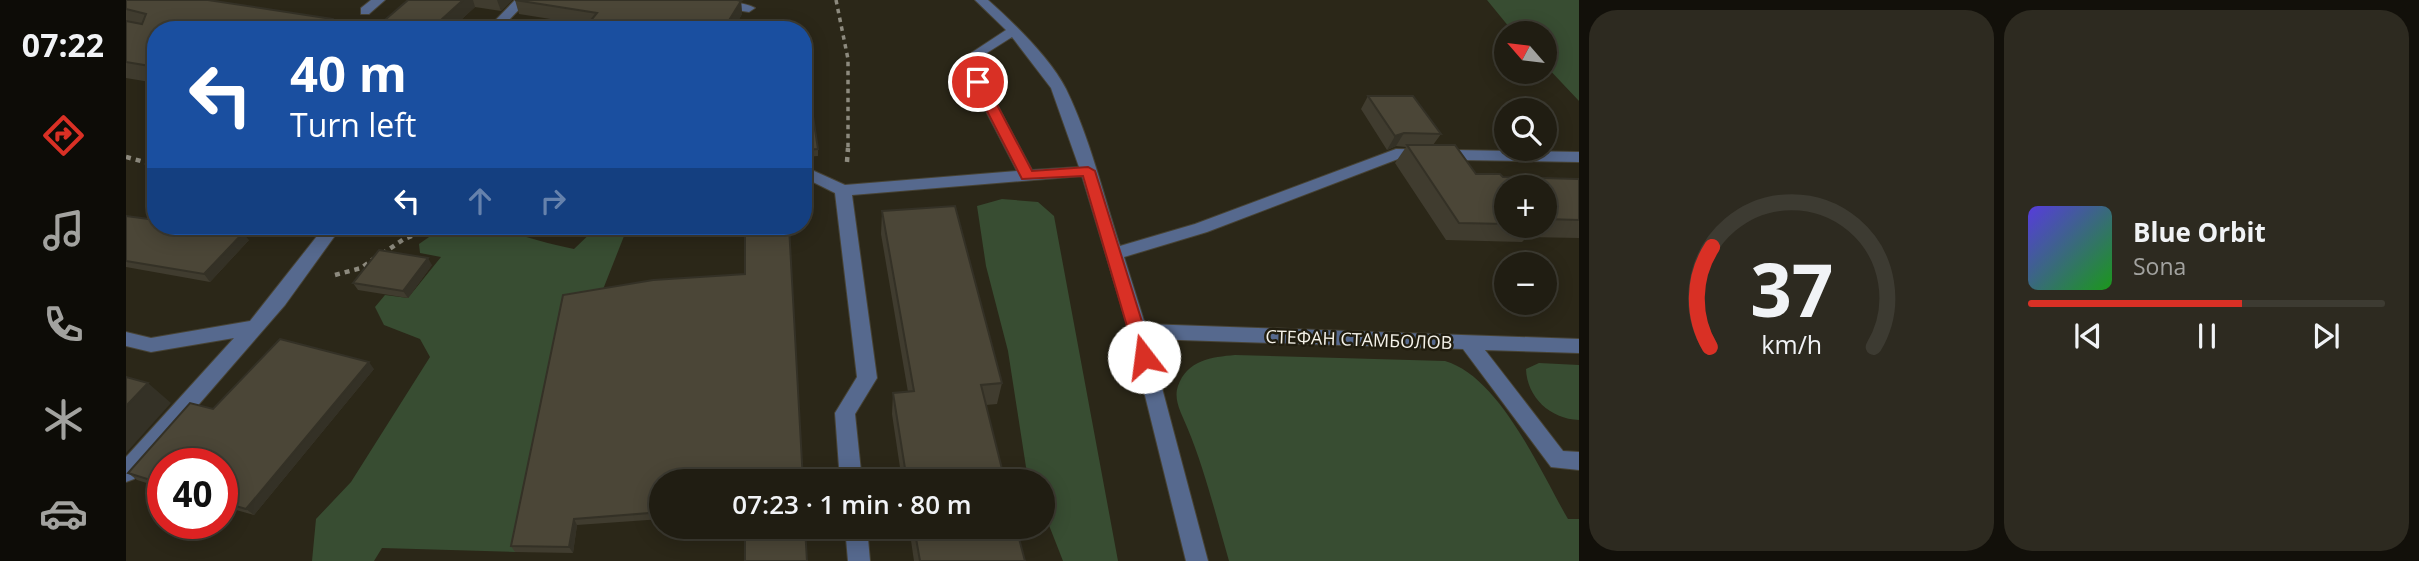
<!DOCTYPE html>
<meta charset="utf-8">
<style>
body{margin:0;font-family:"Open Sans",sans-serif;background:#2d2a20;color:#f1f3f6;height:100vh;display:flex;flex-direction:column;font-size:26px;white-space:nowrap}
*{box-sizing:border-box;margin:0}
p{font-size:23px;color:#a2a29f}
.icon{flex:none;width:38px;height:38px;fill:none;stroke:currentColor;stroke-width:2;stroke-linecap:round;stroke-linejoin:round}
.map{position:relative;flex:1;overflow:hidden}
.side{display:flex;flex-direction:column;gap:10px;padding:10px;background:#12100a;width:840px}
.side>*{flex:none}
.top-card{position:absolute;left:21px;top:21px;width:665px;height:214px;border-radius:28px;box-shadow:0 4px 18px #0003,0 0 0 2px #3d3b32;background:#1a4fa0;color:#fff;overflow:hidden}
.needle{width:46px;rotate:298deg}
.controls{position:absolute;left:1368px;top:21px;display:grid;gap:14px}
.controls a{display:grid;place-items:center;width:63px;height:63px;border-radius:50%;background:#201d12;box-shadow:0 4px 18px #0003,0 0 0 2px #3d3b32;font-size:35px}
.speed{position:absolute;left:21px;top:448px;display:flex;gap:14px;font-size:35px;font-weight:700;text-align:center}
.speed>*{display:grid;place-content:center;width:91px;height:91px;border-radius:50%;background:#201d12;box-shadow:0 4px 18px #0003,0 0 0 2px #3d3b32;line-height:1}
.speed .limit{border:10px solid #d22;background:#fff;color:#111}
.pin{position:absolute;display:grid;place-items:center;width:60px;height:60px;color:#fff;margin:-30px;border:4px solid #fff;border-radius:50%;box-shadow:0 2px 7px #0007}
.me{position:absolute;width:77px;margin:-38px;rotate:345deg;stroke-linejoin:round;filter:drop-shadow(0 0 5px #0008)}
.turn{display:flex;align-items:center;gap:24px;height:147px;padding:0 28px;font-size:32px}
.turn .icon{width:91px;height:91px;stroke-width:2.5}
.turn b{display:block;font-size:49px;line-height:60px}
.lanes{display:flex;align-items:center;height:66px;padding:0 28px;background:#0003;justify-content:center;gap:35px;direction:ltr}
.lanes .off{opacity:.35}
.side .card{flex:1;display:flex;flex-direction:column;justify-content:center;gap:10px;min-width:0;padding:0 24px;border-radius:28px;background:#2d2a20}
.side .dial{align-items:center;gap:0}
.dial svg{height:182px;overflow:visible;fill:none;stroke:#3d3b32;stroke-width:7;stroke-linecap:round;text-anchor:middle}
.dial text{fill:#f1f3f6;stroke:none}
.song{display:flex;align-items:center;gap:21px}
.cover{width:84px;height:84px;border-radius:10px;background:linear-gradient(135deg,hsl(250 70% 55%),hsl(120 70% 35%))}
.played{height:7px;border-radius:4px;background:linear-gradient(90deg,#d93025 60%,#3d3b32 60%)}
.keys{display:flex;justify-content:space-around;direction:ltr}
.side .tiles{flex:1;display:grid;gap:10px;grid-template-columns:repeat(2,1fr)}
.trip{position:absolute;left:523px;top:469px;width:406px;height:70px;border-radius:35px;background:#201d12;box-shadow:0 4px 18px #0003,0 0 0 2px #3d3b32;font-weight:600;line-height:70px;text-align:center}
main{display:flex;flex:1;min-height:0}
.tab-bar{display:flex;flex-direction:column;width:126px;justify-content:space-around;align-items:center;background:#0d0c07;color:#a2a29f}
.tab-bar .icon{width:49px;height:49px}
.tab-bar .active{color:#d93025}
.tab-bar b{font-size:32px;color:#f1f3f6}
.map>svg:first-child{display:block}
</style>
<main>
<nav class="tab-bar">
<b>07:22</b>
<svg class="icon active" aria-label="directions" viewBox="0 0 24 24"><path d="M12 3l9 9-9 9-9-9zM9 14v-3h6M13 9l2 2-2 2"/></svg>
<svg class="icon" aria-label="music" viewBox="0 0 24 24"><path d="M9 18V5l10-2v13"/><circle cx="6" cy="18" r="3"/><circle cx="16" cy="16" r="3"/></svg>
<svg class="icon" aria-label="phone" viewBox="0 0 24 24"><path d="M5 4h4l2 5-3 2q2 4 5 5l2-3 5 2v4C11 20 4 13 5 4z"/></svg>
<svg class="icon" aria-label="climate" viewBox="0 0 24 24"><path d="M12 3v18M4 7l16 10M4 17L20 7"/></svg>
<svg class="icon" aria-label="car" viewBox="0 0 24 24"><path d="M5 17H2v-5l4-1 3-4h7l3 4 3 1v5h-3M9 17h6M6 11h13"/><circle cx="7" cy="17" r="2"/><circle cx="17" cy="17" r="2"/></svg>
</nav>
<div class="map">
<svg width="1453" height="561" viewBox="0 0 1453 561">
<rect width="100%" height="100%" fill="#2b2718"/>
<path fill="#384d32" d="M1361,0H1453V101L1419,65V33H1388Z
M876,199L912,202L928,216L992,561H937L917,510V481H906L900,467L882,351L860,266L851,206Z
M332,226C377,226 405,241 448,249L472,226H502L474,297L389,552L256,548L248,561H186L190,519L225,482L304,357L294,339L258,325L249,307L259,295L282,298L315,257L294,253L293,244L316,228Z
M1109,355L1319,361C1374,377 1414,471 1442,519H1453V561H1103C1090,516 1079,470 1061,427C1056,414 1047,400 1052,386C1061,360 1086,357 1109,355Z
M1413,363L1453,365V420C1424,419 1401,397 1400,369Z"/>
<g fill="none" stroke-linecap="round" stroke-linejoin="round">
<g stroke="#474335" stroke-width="2">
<path id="minor" d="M245,0H259L243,14H235V8Z
M389,0H402L381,22L418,30H360Z
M565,0C584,0 614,0 629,8L623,12L571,4Z
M849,0H862C887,22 925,59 940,89C964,138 977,194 994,246L1069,224L1270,149L1453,152V162L1272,159L1081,232L998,257L1019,324L1453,339V353L1359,350L1437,451L1453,452V470L1425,467L1337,349L1023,339L1082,561H1060L1003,331L956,176L726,195L751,378L729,414L736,481H714L709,413L731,377L709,193L677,177V166L719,185L891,171L845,82L842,55L880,30ZM886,37L925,88L953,167L906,170L859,82L856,56Z
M199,226H216L159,305L8,479L0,482V457L108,338L25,352L0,346V332L25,338L124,321Z
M719,527H741L744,561H722Z"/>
</g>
<path stroke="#8d8a7e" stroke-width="3.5" stroke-dasharray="4.5 4.5" stroke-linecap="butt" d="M710,0L722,59V150"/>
<path stroke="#8d8a7e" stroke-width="4.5" stroke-dasharray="5 5" stroke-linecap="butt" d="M0,157L30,165
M721,162L722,148
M256,254L278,239L312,226
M209,275L235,268L249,258"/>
<use href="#minor" fill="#56698e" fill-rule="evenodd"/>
</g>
<path fill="#403c2f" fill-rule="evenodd" d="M0,0L206,19L211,30H30V83L0,78Z
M282,0H386L375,11L349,7L324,30H255L253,25Z
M389,0H618L615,1L616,14L607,30H457L462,25L393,14Z
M677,71L692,149V156L677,157Z
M1242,96L1315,134L1307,145L1350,174L1377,177L1453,179V238L1401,237L1396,242L1320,240L1269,163L1280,147L1270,146L1261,150L1235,109ZM1381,187H1419V226H1381Z
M756,211L876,383L871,404L860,405L879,481H776L766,414L767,393L782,392L755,234Z
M0,216L123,240L84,282L0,267Z
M663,226L536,481V519L451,525L447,553L389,552L385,546L619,274Z
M306,265L282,298L232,290L227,283Z
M248,369L128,515L96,506V464H37V488L11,480L2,473L87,409Z
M783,527H890L899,561H788Z"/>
<path fill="#343126" d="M337,0H347L349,7L324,30H304Z
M371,0H386L375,11Z
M615,1L616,14L607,30H597Z
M206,19L211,30H192Z
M1278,133L1270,146L1261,150L1269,136Z
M117,233L123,240L84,282L78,274Z
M302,258L306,265L282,298L277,291Z
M243,362L248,369L128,515L120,509Z
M22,383L45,403L0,453V406Z
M448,519L451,525L447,553L443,547Z"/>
<path fill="#4b4637" stroke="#343126" stroke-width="2" d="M0,0H82L206,19L192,30H30V67L0,62V21L16,24L20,14L0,9Z
M282,0H337L304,30H287L253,25Z
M389,0H611L615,1L597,30H457L471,13Z
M680,70L692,149L677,150V71Z
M1242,96H1287L1315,134L1278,133L1269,136Z
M1281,145H1329L1350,174H1374L1377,177L1453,179V220L1419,219V187H1381V224L1333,223Z
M829,206L876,383L855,385L879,481H781L767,393L788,391L756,211Z
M0,216L30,220V226H70L117,233L78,274L0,261Z
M619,226H663L677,481H536V512L448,519L443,547L385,546L437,295L527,280L619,274Z
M253,250L302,258L277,291L227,283Z
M154,339L243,362L120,509L96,502V464H37V484L2,473L64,403L87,409Z
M0,377L22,383L0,406Z
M619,527H679L681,561H619Z
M788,527H890L899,561H794Z"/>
<path fill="#d93025" stroke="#8d1f18" stroke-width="2" d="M848,79L859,82L906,171L962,167L969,171L1027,357L1025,362H1012L1010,357L957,176L896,179L846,82Z"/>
<g text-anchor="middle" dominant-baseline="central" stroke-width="5" stroke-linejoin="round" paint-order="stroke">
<g font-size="18" fill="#f4f1e8" stroke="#211d0f">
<text transform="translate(1233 339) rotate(2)">СТЕФАН СТАМБОЛОВ</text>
</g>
</g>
</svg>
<div class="controls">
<a><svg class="needle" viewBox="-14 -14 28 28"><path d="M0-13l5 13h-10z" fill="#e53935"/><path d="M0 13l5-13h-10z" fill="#a2a29f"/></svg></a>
<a><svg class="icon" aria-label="search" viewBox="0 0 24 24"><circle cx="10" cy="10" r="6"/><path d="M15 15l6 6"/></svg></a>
<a>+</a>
<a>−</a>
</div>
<div class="speed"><div class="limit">40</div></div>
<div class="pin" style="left:852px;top:82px;background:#d93025"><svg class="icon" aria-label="arrive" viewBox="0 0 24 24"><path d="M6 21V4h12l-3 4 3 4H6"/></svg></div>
<svg class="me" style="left:1018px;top:357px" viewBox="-20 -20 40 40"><circle r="19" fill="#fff"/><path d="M0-13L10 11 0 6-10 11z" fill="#d93025"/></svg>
<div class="trip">07:23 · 1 min · 80 m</div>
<div class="top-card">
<div class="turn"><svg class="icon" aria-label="left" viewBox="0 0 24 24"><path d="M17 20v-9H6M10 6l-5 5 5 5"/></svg><div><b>40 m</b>Turn left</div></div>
<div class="lanes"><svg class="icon" aria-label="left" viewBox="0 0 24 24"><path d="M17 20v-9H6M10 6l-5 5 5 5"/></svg><svg class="icon off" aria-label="ahead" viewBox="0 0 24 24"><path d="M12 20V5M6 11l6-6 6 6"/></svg><svg class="icon off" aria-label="right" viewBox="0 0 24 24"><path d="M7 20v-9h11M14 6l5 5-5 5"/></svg></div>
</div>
</div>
<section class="side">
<div class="tiles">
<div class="card dial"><svg viewBox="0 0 100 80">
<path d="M14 69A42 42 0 1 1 86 69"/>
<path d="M14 69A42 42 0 0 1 15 25" stroke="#d93025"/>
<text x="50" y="56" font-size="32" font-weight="700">37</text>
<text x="50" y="72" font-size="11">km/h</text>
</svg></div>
<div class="card">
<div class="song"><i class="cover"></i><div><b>Blue Orbit</b><p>Sona</p></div></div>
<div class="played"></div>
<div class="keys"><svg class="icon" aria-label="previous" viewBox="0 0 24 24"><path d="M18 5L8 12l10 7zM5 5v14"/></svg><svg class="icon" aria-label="pause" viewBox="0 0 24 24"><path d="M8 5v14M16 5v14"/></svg><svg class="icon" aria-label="next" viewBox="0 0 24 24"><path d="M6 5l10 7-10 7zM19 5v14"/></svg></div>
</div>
</div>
</section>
</main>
